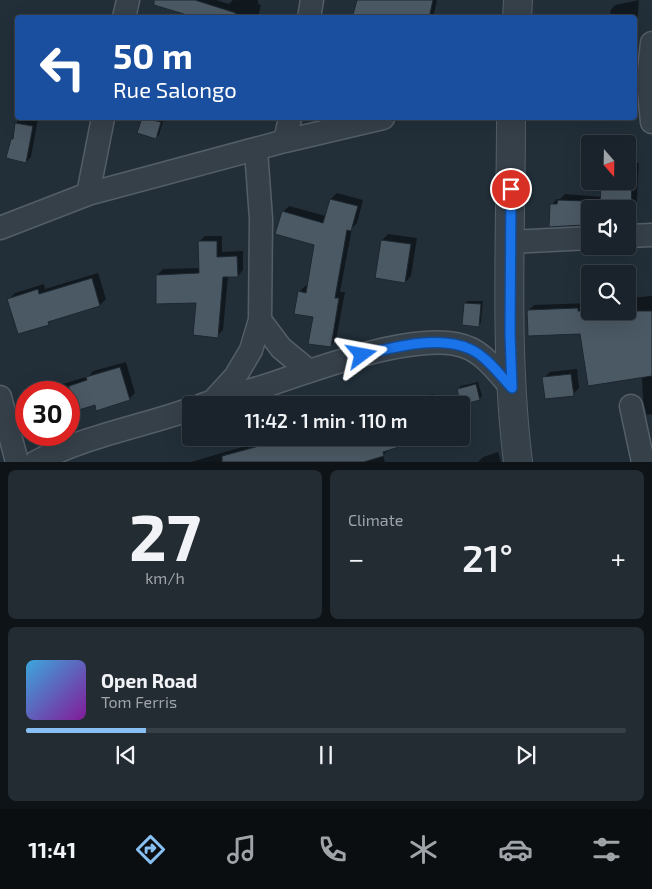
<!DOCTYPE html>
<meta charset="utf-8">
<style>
body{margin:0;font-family:"Exo 2",sans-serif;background:#232b33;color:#f1f3f6;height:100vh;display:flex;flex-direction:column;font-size:19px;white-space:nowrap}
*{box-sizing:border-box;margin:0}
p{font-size:16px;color:#9fa4a9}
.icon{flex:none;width:28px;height:28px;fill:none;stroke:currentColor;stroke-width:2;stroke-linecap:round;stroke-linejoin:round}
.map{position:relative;height:462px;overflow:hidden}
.drawer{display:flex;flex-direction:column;gap:8px;padding:8px;background:#0e1318;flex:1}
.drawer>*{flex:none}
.guide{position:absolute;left:15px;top:15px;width:622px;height:105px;border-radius:5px;box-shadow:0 5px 20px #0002,0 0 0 1px #384047;background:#1a4fa0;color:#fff;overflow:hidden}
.needle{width:32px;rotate:160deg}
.buttons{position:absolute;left:581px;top:135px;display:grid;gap:10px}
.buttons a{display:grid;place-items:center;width:55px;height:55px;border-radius:5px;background:#1a232b;box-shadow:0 5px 20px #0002,0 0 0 1px #384047;font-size:25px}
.speed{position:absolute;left:15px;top:381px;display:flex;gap:10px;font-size:25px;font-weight:700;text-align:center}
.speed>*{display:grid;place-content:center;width:65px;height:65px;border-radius:50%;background:#1a232b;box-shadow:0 5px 20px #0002,0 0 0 1px #384047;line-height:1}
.speed .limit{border:8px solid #d22;background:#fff;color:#111}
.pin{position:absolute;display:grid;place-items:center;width:42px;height:42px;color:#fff;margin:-21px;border:2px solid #fff;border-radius:50%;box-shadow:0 1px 5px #0007}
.me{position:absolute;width:55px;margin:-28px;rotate:77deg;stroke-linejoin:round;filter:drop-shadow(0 0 4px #0008)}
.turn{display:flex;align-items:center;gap:18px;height:105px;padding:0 15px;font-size:22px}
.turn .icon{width:65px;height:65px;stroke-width:2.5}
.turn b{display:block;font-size:35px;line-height:42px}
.big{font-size:38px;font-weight:600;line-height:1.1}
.drawer .card{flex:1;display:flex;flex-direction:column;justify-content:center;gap:8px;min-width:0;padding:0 18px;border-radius:8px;background:#232b33}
.drawer .dial{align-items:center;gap:0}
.dial b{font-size:65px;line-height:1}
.song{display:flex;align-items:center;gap:15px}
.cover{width:60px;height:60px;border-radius:8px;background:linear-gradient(135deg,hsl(200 70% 55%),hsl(290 70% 35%))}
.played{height:5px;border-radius:2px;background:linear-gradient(90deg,#88c0f3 20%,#384047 20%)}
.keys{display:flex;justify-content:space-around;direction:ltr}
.heat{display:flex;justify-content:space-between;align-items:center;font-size:28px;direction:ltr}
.drawer .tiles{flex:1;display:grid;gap:8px;grid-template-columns:1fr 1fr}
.card:last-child{grid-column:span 2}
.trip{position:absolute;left:182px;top:396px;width:288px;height:50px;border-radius:5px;background:#1a232b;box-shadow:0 5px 20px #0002,0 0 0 1px #384047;font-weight:600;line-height:50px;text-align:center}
.tab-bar{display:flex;height:80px;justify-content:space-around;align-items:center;background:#0a0e11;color:#9fa4a9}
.tab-bar .icon{width:35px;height:35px}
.tab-bar .active{color:#88c0f3}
.tab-bar b{font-size:22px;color:#f1f3f6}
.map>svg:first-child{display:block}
</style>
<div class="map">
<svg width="652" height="462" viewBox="0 0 652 462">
<rect width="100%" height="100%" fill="#222f39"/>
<path fill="#0007" d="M183,0H216L229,4L233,0H258V4L261,5L258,18H202Z
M358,0H437L433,18H356Z
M639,0L635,54V18H596L611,15L610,11L615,5Z
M18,118H38L31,157L26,162L12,139L14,137Z
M143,118H164L159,135L156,137L138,132Z
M598,136H619V144H595L596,139Z
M628,163H639L636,215L630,222H628V209H590V224L551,225V205L557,199H560L565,194L602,197L628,181Z
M337,193L363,200L357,223L352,228L340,292H345L336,340L330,346L315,316L299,292L305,286H308L316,244L283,212L289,206L326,216L331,199Z
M388,234L417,238L411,276L405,282L382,240Z
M205,236H222V252L243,251V270L238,276H228L223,330L217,336L197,302L157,275L163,269L200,268L199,242Z
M98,273L106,299L100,305L52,320L48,324L9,299L15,293L44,284L45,289Z
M652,296V414L647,415L643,400L642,376L581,333L529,310L534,305L590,303V311H628V298Z
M468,301H483L481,323L479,325L465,303Z
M126,362L135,393L129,399L95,403L69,412V392H44L49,388L89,376L93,371Z
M577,369L579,388L573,394L544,378L550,372Z
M478,382L482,396L479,399L458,389L461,386Z
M433,394L437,405H398Z
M273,438H425L389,449L383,455L385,462H191Z
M498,452L501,462H478L483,457Z"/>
<path fill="#4b5964" stroke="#1d2730" d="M154,0H195L236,13L234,18H197L154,5Z
M357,0H433L429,18H352Z
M142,118L161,122L156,139L137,133Z
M15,123L33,126L26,163L6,158L11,139H13Z
M601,181H632L631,209H600Z
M330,199L358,206L351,231L347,230L335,298H339L331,347L308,344L313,317L294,314L298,291L306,293L314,245L275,234L282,211L323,223Z
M558,200L584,201V225L549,227L550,204H557Z
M381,240L411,244L405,283L375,278Z
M198,241H217V257L237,256L238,277H223L218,338L193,335L196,303L156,304V275L199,273Z
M92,278L100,306L48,322L49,325L18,334L7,299L38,289L39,294Z
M464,303L481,304L479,327L462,325Z
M578,308V311H652V376L588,386L580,334L528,336L527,310Z
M120,367L130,400L96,411L95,405L69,413V386L87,380L86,377Z
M571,374L574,396L545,399L542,377Z
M476,384L480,400L461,405L457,389Z
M289,438H418V441L383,452L384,456L364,462H222V456Z"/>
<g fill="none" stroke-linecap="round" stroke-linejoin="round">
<g stroke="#545e67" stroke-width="25">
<path id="minor" d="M124,18L128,0
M309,18L312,0
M652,43L648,81L652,122
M285,141L290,118
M88,194L103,118
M0,228L88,194L285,141L383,118
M628,236L652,235
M510,242L590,238
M260,320L281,348L309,371
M0,397L17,462
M213,401L235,377L251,350L260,320L261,219L256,150
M202,405C224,397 246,392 268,385C314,370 426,326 471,349C487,357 500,375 512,388
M631,406L643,462
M36,462C85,436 140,427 191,409"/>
</g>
<g stroke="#545e67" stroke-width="30">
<path id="tertiary" d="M517,18L518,0
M511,118C511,231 504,349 518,462"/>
</g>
<use href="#minor" stroke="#364049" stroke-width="22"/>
<use href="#tertiary" stroke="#364049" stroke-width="28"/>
</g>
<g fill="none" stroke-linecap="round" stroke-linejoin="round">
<g stroke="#114b97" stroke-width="12">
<path id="route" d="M362,355C394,347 439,335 470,349C486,356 500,375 512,388L510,333L511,189"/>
</g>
<use href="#route" stroke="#1a73e8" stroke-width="9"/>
</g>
</svg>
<div class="buttons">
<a><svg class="needle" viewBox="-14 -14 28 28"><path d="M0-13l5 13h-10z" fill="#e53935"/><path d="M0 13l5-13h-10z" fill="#9fa4a9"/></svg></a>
<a><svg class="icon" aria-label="sound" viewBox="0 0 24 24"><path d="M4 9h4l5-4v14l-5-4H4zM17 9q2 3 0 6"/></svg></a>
<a><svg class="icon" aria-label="search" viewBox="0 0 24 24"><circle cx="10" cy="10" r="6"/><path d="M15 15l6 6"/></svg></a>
</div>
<div class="speed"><div class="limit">30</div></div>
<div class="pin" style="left:511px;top:189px;background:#d93025"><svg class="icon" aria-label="arrive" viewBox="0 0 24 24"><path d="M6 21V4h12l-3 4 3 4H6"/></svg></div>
<svg class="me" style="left:362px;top:355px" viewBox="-20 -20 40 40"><path d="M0-17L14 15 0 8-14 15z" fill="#1a73e8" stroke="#fff" stroke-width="4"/></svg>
<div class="trip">11:42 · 1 min · 110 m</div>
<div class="guide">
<div class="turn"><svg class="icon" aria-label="left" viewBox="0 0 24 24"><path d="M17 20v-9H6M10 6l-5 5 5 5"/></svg><div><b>50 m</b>Rue Salongo</div></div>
</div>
</div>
<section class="drawer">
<div class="tiles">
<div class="card dial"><b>27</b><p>km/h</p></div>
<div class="card"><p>Climate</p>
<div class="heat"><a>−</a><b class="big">21°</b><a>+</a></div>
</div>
<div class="card">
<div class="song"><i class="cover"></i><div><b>Open Road</b><p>Tom Ferris</p></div></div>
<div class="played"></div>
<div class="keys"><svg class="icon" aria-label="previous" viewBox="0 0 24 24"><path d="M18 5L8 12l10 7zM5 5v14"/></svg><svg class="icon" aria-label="pause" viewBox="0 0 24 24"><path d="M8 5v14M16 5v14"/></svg><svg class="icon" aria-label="next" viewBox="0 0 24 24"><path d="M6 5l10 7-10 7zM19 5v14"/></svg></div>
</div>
</div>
</section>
<nav class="tab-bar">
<b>11:41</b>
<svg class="icon active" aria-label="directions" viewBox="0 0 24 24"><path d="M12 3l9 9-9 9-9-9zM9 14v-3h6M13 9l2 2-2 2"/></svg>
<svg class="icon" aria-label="music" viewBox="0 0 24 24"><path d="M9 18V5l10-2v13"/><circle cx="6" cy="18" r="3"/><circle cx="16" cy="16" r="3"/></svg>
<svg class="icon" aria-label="phone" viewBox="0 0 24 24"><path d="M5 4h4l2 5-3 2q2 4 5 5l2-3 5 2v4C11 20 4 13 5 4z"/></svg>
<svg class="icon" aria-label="climate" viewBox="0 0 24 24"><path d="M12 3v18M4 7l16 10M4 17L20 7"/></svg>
<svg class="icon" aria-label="car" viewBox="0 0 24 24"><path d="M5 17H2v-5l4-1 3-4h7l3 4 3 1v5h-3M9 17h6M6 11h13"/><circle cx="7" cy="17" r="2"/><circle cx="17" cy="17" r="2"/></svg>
<svg class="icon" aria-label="filters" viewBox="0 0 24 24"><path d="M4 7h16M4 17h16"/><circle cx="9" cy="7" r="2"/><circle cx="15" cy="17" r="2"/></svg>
</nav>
